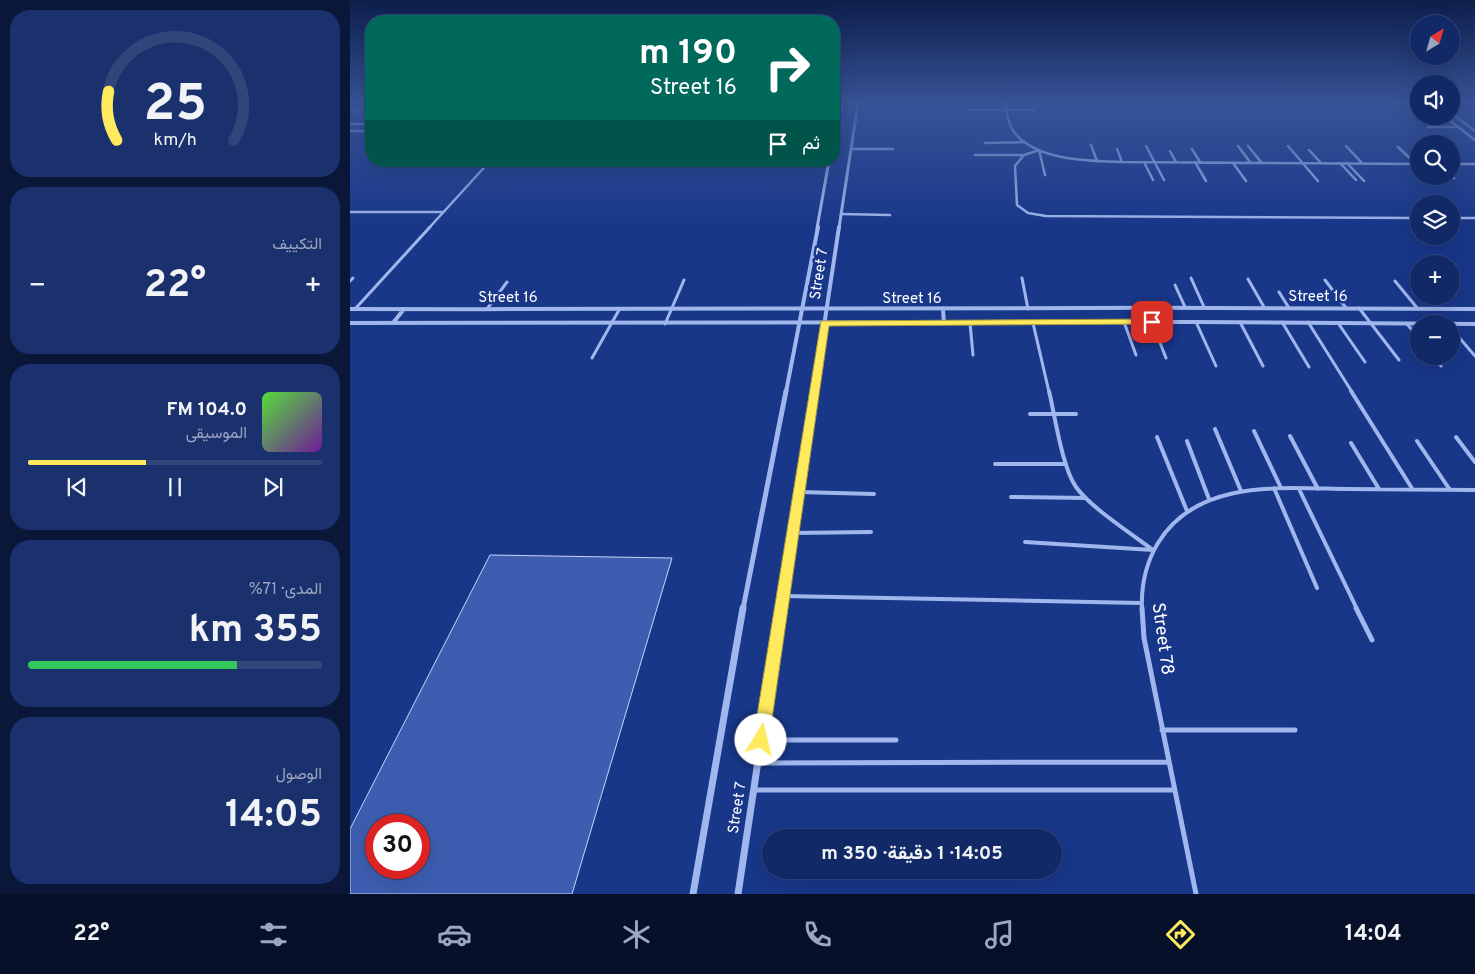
<!DOCTYPE html>
<html lang="ar">
<meta charset="utf-8">
<style>
body{margin:0;font-family:Overpass,Vazirmatn,sans-serif;background:#1b316d;color:#f1f3f6;direction:rtl;height:100vh;display:flex;flex-direction:column;font-size:19px;white-space:nowrap}
*{box-sizing:border-box;margin:0}
p{font-size:16px;color:#9ca6c0}
.icon{flex:none;width:28px;height:28px;fill:none;stroke:currentColor;stroke-width:2;stroke-linecap:round;stroke-linejoin:round}
.map{position:relative;flex:1;overflow:hidden;direction:ltr}
.side{display:flex;flex-direction:column;gap:10px;padding:10px;background:#0a1739;width:350px}
.side>*{flex:none}
.hud{position:absolute;left:15px;top:15px;width:475px;height:152px;border-radius:20px;box-shadow:0 5px 20px #0002,0 0 0 1px #31457b;direction:rtl;background:#00695c;color:#fff;overflow:hidden}
.needle{width:32px;rotate:37deg}
.tools{position:absolute;left:1060px;top:15px;display:grid;gap:10px}
.tools a{display:grid;place-items:center;width:50px;height:50px;border-radius:50%;background:#122967;box-shadow:0 5px 20px #0002,0 0 0 1px #31457b;font-size:25px}
.speed{position:absolute;left:15px;top:814px;display:flex;gap:10px;font-size:25px;font-weight:700;text-align:center}
.speed>*{display:grid;place-content:center;width:65px;height:65px;border-radius:50%;background:#122967;box-shadow:0 5px 20px #0002,0 0 0 1px #31457b;line-height:1}
.speed .limit{border:8px solid #d22;background:#fff;color:#111}
.pin{position:absolute;display:grid;place-items:center;width:42px;height:42px;color:#fff;margin:-21px;border-radius:10px;box-shadow:0 2px 8px #0006}
.me{position:absolute;width:55px;margin:-28px;rotate:9deg;stroke-linejoin:round;filter:drop-shadow(0 0 4px #0008)}
.turn{display:flex;align-items:center;gap:18px;height:105px;padding:0 20px;font-size:22px}
.turn .icon{width:65px;height:65px;stroke-width:2.5}
.turn b{display:block;font-size:35px;line-height:42px}
.then{display:flex;align-items:center;height:48px;padding:0 20px;background:#0003;gap:10px;font-size:19px}
.big{font-size:38px;font-weight:700;line-height:1.1}
.side .card{flex:1;display:flex;flex-direction:column;justify-content:center;gap:8px;min-width:0;padding:0 18px;border-radius:20px;background:#1b316d}
.side .dial{align-items:center;gap:0}
.dial svg{height:130px;overflow:visible;fill:none;stroke:#31457b;stroke-width:7;stroke-linecap:round;text-anchor:middle}
.dial text{fill:#f1f3f6;stroke:none}
.song{display:flex;align-items:center;gap:15px}
.cover{width:60px;height:60px;border-radius:8px;background:linear-gradient(135deg,hsl(110 70% 55%),hsl(280 70% 35%))}
.played{height:5px;border-radius:2px;background:linear-gradient(90deg,#ffea5d 40%,#31457b 40%)}
.keys{display:flex;justify-content:space-around;direction:ltr}
.heat{display:flex;justify-content:space-between;align-items:center;font-size:28px;direction:ltr}
.charge{height:8px;border-radius:4px;background:linear-gradient(90deg,#34c759 71%,#31457b 0)}
.trip{position:absolute;left:412px;top:829px;width:300px;height:50px;border-radius:25px;background:#122967;box-shadow:0 5px 20px #0002,0 0 0 1px #31457b;font-weight:700;line-height:50px;text-align:center;direction:rtl}
.dock{display:flex;height:80px;justify-content:space-around;align-items:center;background:#071029;color:#9ca6c0}
.dock .icon{width:35px;height:35px}
.dock .current{color:#ffea5d}
.dock b{font-size:22px;color:#f1f3f6}
main{display:flex;flex:1;min-height:0}
.map>svg:first-child{display:block}
</style>
<main>
<div class="map">
<svg width="1125" height="894" viewBox="0 0 1125 894">
<rect width="100%" height="100%" fill="#183789"/>
<path fill="#3d5eb0" stroke="#c6d5fa" fill-rule="evenodd" d="M140,555L322,558L222,894H0V829ZM26,825H69V868H26Z"/>
<g fill="none" stroke-linecap="round" stroke-linejoin="round">
<path stroke="#a0b7ed" stroke-width="2.5" d="M655,103C657,112 658,122 662,129C682,161 740,161 772,162L1069,164
M620,110H685
M5,112L17,103
M1101,113L1125,131
M1094,116L1125,140
M0,124H21
M1078,127H1108
M0,131H21
M635,143L675,142
M741,145L747,161
M796,146L814,180
M888,146L900,162
M898,146L911,162
M938,146L968,181
M996,146L1012,163
M1048,147L1066,164
M501,149H543
M767,149L772,162
M842,149L850,162
M959,150L971,163
M820,151L826,162
M625,155H674
M794,162L803,180
M845,162L856,181
M883,163L896,181
M990,163L1006,180
M997,163L1014,181
M1061,164L1069,171
M1101,164H1125
M695,175L689,150L674,155L665,166L667,205L678,213L696,216L1069,218
M1075,176L1080,181
M1101,176L1104,178
M0,212H93
M491,214L540,215
M1101,218H1125
M79,228L140,161"/>
<path stroke="#a0b7ed" stroke-width="3" d="M672,278L678,309
M841,278L854,307
M898,279L914,307
M975,280L996,308
M0,281L3,278
M1045,281L1068,309
M825,285L835,307
M929,292L939,308
M796,307L816,358
M1009,308L1049,360
M5,309L80,227
M137,309L157,282
M774,322L786,355
M846,322L866,366
M890,322L913,366
M932,322L959,367
M958,322L1002,392
M620,323L623,355
M683,323L699,392
M988,323L1015,362
M1056,323L1069,338
M315,324L334,280
M1101,328L1125,356
M1083,356L1091,366
M242,358L269,310"/>
<path stroke="#a0b7ed" stroke-width="4" d="M699,391C705,416 712,467 726,487C740,507 782,534 803,550
M1001,391L1063,490
M680,414H726
M865,429L891,491
M904,431L931,488
M940,436L968,489
M807,437L837,511
M1106,437L1125,462
M837,441L859,499
M1067,441L1100,490
M1001,443L1029,489
M645,464H716
M924,488L967,588
M949,489L1007,609
M449,492L524,494
M661,497L736,498
M443,533L521,532
M675,542L803,550
M433,596L791,603
M792,609C791,586 796,563 808,543C847,479 930,488 995,489C1039,489 1082,490 1125,490"/>
<path stroke="#a0b7ed" stroke-width="5" d="M792,608L794,638L846,894
M1006,608L1022,640
M812,730H945
M411,740H546
M408,763L819,762
M404,790H825"/>
<path stroke="#a0b7ed" stroke-width="3" d="M484,132L492,103
M467,228L479,161
M489,228L508,103"/>
<path stroke="#a0b7ed" stroke-width="4" d="M0,309C375,310 750,306 1125,309
M593,310L594,323
M0,323L846,322L1125,324
M43,323L54,309
M436,392L468,227
M464,392L489,227"/>
<path stroke="#a0b7ed" stroke-width="5" d="M393,609L436,391
M431,609L464,391"/>
<path stroke="#a0b7ed" stroke-width="7" d="M343,894L393,608
M388,894L431,608"/>
</g>
<linearGradient id="sky" x2="0" y2="1"><stop stop-color="#0d1e4b"/><stop offset="0.45" stop-color="#375397"/><stop offset="1" stop-color="#375397" stop-opacity="0"/></linearGradient>
<rect width="1125" height="228" fill="url(#sky)"/>
<path fill="#ffea5d" stroke="#a6983c" d="M802,319L806,322L805,324L479,326L419,740L417,746L411,748L406,746L403,740L471,321Z"/>
<g text-anchor="middle" dominant-baseline="central" stroke-width="5" stroke-linejoin="round" paint-order="stroke">
<g font-size="15" fill="#fff" stroke="#183789">
<text transform="translate(470 274) rotate(-81)">Street 7</text>
<text x="968" y="297">Street 16</text>
<text x="158" y="298">Street 16</text>
<text x="562" y="299">Street 16</text>
<text transform="translate(388 808) rotate(-81)">Street 7</text>
</g>
<g font-size="18" fill="#fff" stroke="#183789">
<text transform="translate(812 639) rotate(82)">Street 78</text>
</g>
</g>
</svg>
<div class="tools">
<a><svg class="needle" viewBox="-14 -14 28 28"><path d="M0-13l5 13h-10z" fill="#e53935"/><path d="M0 13l5-13h-10z" fill="#9ca6c0"/></svg></a>
<a><svg class="icon" aria-label="sound" viewBox="0 0 24 24"><path d="M4 9h4l5-4v14l-5-4H4zM17 9q2 3 0 6"/></svg></a>
<a><svg class="icon" aria-label="search" viewBox="0 0 24 24"><circle cx="10" cy="10" r="6"/><path d="M15 15l6 6"/></svg></a>
<a><svg class="icon" aria-label="layers" viewBox="0 0 24 24"><path d="M12 4l9 5-9 5-9-5zM3 14l9 5 9-5"/></svg></a>
<a>+</a>
<a>−</a>
</div>
<div class="speed"><div class="limit">30</div></div>
<div class="pin" style="left:802px;top:322px;background:#d93025"><svg class="icon" aria-label="arrive" viewBox="0 0 24 24"><path d="M6 21V4h12l-3 4 3 4H6"/></svg></div>
<svg class="me" style="left:411px;top:740px" viewBox="-20 -20 40 40"><circle r="19" fill="#fff"/><path d="M0-13L10 11 0 6-10 11z" fill="#ffea5d"/></svg>
<div class="trip">14:05 · 1 دقيقة · 350 m</div>
<div class="hud">
<div class="turn"><svg class="icon" aria-label="right" viewBox="0 0 24 24"><path d="M7 20v-9h11M14 6l5 5-5 5"/></svg><div><b>190 m</b>Street 16</div></div>
<div class="then">ثم<svg class="icon" aria-label="arrive" viewBox="0 0 24 24"><path d="M6 21V4h12l-3 4 3 4H6"/></svg></div>
</div>
</div>
<section class="side">
<div class="card dial"><svg viewBox="0 0 100 80">
<path d="M14 69A42 42 0 1 1 86 69"/>
<path d="M14 69A42 42 0 0 1 9 39" stroke="#ffea5d"/>
<text x="50" y="56" font-size="32" font-weight="700">25</text>
<text x="50" y="72" font-size="11">km/h</text>
</svg></div>
<div class="card"><p>التكييف</p>
<div class="heat"><a>−</a><b class="big">22°</b><a>+</a></div>
</div>
<div class="card">
<div class="song"><i class="cover"></i><div><b>104.0 FM</b><p>الموسيقى</p></div></div>
<div class="played"></div>
<div class="keys"><svg class="icon" aria-label="previous" viewBox="0 0 24 24"><path d="M18 5L8 12l10 7zM5 5v14"/></svg><svg class="icon" aria-label="pause" viewBox="0 0 24 24"><path d="M8 5v14M16 5v14"/></svg><svg class="icon" aria-label="next" viewBox="0 0 24 24"><path d="M6 5l10 7-10 7zM19 5v14"/></svg></div>
</div>
<div class="card"><p>المدى · 71%</p><b class="big">355 km</b><div class="charge"></div></div>
<div class="card"><p>الوصول</p><b class="big">14:05</b></div>
</section>
</main>
<nav class="dock">
<b>14:04</b>
<svg class="icon current" aria-label="directions" viewBox="0 0 24 24"><path d="M12 3l9 9-9 9-9-9zM9 14v-3h6M13 9l2 2-2 2"/></svg>
<svg class="icon" aria-label="music" viewBox="0 0 24 24"><path d="M9 18V5l10-2v13"/><circle cx="6" cy="18" r="3"/><circle cx="16" cy="16" r="3"/></svg>
<svg class="icon" aria-label="phone" viewBox="0 0 24 24"><path d="M5 4h4l2 5-3 2q2 4 5 5l2-3 5 2v4C11 20 4 13 5 4z"/></svg>
<svg class="icon" aria-label="climate" viewBox="0 0 24 24"><path d="M12 3v18M4 7l16 10M4 17L20 7"/></svg>
<svg class="icon" aria-label="car" viewBox="0 0 24 24"><path d="M5 17H2v-5l4-1 3-4h7l3 4 3 1v5h-3M9 17h6M6 11h13"/><circle cx="7" cy="17" r="2"/><circle cx="17" cy="17" r="2"/></svg>
<svg class="icon" aria-label="filters" viewBox="0 0 24 24"><path d="M4 7h16M4 17h16"/><circle cx="9" cy="7" r="2"/><circle cx="15" cy="17" r="2"/></svg>
<b>22°</b>
</nav>
